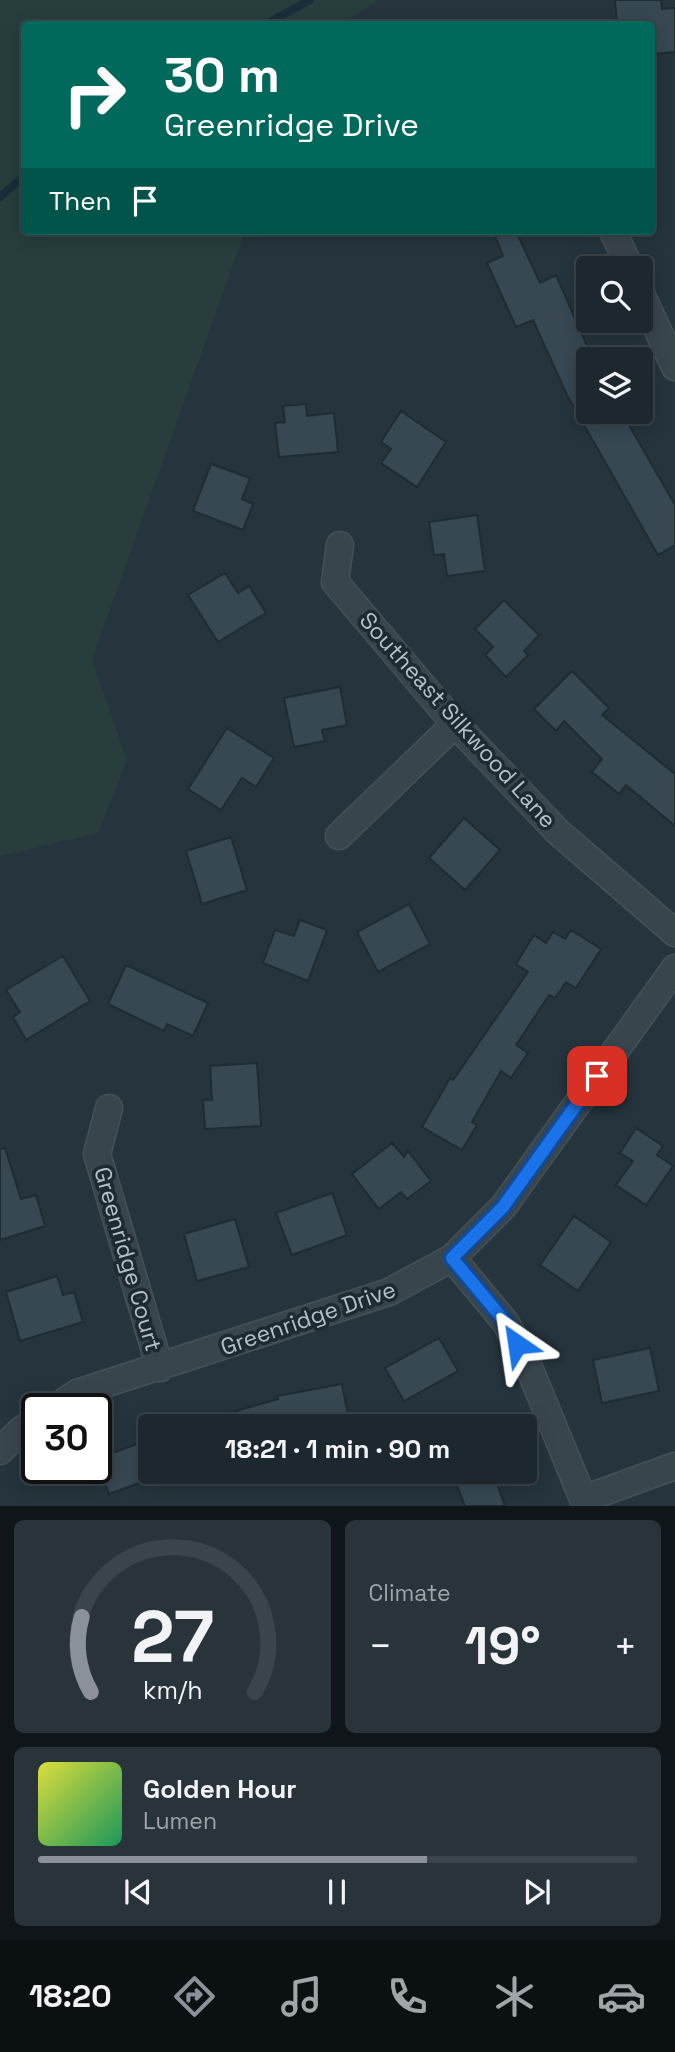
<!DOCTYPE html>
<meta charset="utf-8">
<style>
body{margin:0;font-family:"Space Grotesk",sans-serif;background:#29333a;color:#f1f3f6;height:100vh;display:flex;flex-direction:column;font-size:26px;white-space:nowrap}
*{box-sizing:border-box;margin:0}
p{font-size:23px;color:#a0a5aa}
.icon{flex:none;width:38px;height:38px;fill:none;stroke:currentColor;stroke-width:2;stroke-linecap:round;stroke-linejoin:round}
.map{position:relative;height:1506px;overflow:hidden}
.side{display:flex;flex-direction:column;gap:14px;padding:14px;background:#0f1519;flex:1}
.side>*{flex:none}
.guide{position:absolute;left:21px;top:21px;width:634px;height:214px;border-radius:7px;box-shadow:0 4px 18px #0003,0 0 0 2px #3a444a;background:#00695c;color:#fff;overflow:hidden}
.fabs{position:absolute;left:576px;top:256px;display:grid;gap:14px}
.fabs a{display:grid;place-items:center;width:77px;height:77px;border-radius:7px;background:#1c272e;box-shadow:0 4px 18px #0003,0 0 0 2px #3a444a;font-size:35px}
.speed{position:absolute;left:21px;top:1393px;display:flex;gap:14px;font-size:35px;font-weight:700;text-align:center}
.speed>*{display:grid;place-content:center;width:91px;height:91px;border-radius:50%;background:#1c272e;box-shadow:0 4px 18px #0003,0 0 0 2px #3a444a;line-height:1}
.speed .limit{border:4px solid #111;border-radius:10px;background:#fff;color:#111}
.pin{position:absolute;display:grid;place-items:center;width:60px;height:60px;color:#fff;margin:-30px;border-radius:14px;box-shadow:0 4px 10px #0006}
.me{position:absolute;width:77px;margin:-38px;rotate:328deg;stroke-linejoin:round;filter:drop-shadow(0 0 5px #0008)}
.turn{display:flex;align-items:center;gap:24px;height:147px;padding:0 28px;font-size:32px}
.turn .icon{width:91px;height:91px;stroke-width:2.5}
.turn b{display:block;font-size:49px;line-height:60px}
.then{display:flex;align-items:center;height:66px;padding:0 28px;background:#0003;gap:14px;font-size:26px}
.big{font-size:52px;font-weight:700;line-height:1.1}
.side .widget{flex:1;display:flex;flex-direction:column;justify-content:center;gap:10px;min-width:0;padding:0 24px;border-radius:10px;background:#29333a}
.side .dial{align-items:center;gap:0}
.dial svg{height:182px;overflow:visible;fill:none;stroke:#3a444a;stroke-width:7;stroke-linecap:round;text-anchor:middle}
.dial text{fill:#f1f3f6;stroke:none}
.song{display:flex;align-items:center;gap:21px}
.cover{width:84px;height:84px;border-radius:10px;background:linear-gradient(135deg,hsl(60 70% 55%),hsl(150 70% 35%))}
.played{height:7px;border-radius:4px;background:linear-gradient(90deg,#8c9099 65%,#3a444a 65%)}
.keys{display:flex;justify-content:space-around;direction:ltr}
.heat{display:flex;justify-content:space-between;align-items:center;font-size:38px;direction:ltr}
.side .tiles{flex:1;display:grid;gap:14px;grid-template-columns:1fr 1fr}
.widget:last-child{grid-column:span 2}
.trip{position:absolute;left:138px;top:1414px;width:399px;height:70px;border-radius:7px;background:#1c272e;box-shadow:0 4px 18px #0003,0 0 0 2px #3a444a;font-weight:700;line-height:70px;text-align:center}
.tab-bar{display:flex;height:112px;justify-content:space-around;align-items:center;background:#0b1012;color:#a0a5aa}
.tab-bar .icon{width:49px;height:49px}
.tab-bar .current{color:#8c9099}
.tab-bar b{font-size:32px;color:#f1f3f6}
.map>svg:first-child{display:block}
</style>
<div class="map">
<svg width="675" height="1506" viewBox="0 0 675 1506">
<rect width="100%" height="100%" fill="#25343d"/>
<path fill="#273e3d" d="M0,0H378L342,24H24V231H245L92,660L127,760L98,833L0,856Z"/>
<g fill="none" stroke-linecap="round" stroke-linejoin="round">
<path stroke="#192d3a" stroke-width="8" d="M266,24L310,0
M0,197L24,176"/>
</g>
<path fill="#374853" stroke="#202c34" stroke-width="2" d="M615,0H661L662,9L675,8V52L653,54L651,24H617Z
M493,231H516L540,283L556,275L588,348V411H621L675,505V545L658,555L567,395L533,320L516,327L487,263L503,256Z
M306,404L307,416L334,413L338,452L279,457L275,423L285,422L283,406Z
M401,411L446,442L417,487L381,463L391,449L381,442Z
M211,464L250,478L242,499L253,504L243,530L193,511Z
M477,515L485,571L447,576L444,554L434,555L429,522Z
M225,573L238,593L249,586L266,613L218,642L188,595Z
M504,600L539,635L524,651L528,655L506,677L485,655L493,647L475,629Z
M572,671L609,708L602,715L675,774V826L626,785L619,794L592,772L602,759L564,721L556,731L534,709Z
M340,687L347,725L322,730L325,741L294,747L284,698Z
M227,728L274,758L256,787L242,778L221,810L188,789Z
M464,818L500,850L465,890L429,858Z
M231,837L247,890L202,904L186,851Z
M409,904L430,944L378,972L357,932Z
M300,920L327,930L308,981L263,963L275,930L294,936Z
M571,930L601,949L576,988L566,982L555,998L549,995L516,1045L528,1053L511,1078L501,1071L472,1122L477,1125L462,1150L422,1127L450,1078L453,1080L528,972L516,964L534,935L546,943L553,932L565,939Z
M63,956L90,1001L26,1040L13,1017L20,1012L6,990Z
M126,965L208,1003L193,1036L167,1024L164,1031L108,1004Z
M257,1063L261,1126L205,1129L203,1100H212L210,1066Z
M636,1128L663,1146L657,1155L673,1166L646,1205L616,1185L633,1161L620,1153Z
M392,1143L404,1157L408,1151L431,1181L407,1199L401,1192L379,1209L352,1174Z
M5,1148L21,1199L36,1195L45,1226L0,1240V1149Z
M332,1193L347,1235L292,1255L276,1213Z
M574,1216L611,1242L578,1291L540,1265Z
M235,1219L249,1267L197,1281L184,1234Z
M57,1276L63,1295L74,1292L83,1322L20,1341L6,1292Z
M439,1338L458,1371L404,1401L385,1368Z
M650,1348L659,1391L602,1403L593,1360Z
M342,1384L350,1426H206L205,1420L278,1399L277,1396Z
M150,1439V1479L109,1494L96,1459Z
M452,1472H493L505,1506H465Z"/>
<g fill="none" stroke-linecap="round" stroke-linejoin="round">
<g stroke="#455159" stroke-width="29">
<path id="minor" d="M613,231L630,268
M640,292L675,367
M340,545L335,582L455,724L558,832L675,933
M339,836L455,724
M109,1108L97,1154L160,1368
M452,1258L506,1323L528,1365L586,1506
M53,1409L77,1393L389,1292L452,1258L503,1207L675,968
M0,1451L20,1431L37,1419
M584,1499L675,1466"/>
</g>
<use href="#minor" stroke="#39454d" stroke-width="26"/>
</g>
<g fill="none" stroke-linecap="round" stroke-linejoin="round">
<g stroke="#114b97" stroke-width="18">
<path id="route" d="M517,1344L506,1323L452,1258L503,1207L597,1076"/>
</g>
<use href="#route" stroke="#1a73e8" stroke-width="12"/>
</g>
<g text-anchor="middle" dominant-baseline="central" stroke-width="7" stroke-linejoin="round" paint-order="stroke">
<g font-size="23" fill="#b5c0c8" stroke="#1e2a32">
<text transform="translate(458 720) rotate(48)">Southeast Silkwood Lane</text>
<text transform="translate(128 1259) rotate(74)">Greenridge Court</text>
<text transform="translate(308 1318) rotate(-19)">Greenridge Drive</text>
</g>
</g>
</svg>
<div class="fabs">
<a><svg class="icon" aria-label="search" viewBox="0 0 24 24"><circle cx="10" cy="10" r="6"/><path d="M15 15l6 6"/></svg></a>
<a><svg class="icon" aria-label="layers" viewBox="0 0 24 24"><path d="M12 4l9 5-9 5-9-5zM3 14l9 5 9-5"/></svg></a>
</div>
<div class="speed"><div class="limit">30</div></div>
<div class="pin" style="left:597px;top:1076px;background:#d93025"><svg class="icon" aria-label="arrive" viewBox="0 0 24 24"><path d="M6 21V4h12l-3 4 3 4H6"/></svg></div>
<svg class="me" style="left:517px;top:1344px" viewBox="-20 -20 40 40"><path d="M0-17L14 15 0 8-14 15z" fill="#1a73e8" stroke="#fff" stroke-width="4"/></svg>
<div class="trip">18:21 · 1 min · 90 m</div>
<div class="guide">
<div class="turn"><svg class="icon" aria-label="right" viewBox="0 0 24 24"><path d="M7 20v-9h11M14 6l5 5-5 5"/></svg><div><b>30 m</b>Greenridge Drive</div></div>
<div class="then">Then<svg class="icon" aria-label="arrive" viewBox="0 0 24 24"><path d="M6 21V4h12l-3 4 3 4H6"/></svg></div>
</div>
</div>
<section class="side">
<div class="tiles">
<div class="widget dial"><svg viewBox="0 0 100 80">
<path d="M14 69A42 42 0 1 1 86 69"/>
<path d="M14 69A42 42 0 0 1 10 36" stroke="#8c9099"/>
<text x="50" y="56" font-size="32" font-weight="700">27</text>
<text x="50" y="72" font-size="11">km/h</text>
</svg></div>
<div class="widget"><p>Climate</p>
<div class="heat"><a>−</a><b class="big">19°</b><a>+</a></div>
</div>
<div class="widget">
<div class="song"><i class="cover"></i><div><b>Golden Hour</b><p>Lumen</p></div></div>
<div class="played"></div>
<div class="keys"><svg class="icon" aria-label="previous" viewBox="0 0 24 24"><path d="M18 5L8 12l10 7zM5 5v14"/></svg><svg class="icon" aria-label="pause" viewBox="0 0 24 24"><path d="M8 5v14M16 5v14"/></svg><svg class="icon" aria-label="next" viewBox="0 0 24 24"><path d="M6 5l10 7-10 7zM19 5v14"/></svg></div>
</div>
</div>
</section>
<nav class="tab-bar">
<b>18:20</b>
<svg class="icon current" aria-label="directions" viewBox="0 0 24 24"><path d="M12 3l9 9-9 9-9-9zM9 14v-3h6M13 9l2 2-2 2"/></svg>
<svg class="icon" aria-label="music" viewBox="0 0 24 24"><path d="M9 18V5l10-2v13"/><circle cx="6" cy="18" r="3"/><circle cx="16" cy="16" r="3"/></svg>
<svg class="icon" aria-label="phone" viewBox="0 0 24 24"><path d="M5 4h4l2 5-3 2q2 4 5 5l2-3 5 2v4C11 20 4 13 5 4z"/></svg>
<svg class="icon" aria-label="climate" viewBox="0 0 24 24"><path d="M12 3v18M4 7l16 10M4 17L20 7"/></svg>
<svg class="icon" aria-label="car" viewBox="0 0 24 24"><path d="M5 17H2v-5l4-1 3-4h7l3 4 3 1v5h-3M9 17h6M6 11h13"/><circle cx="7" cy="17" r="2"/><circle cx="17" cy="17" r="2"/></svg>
</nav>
